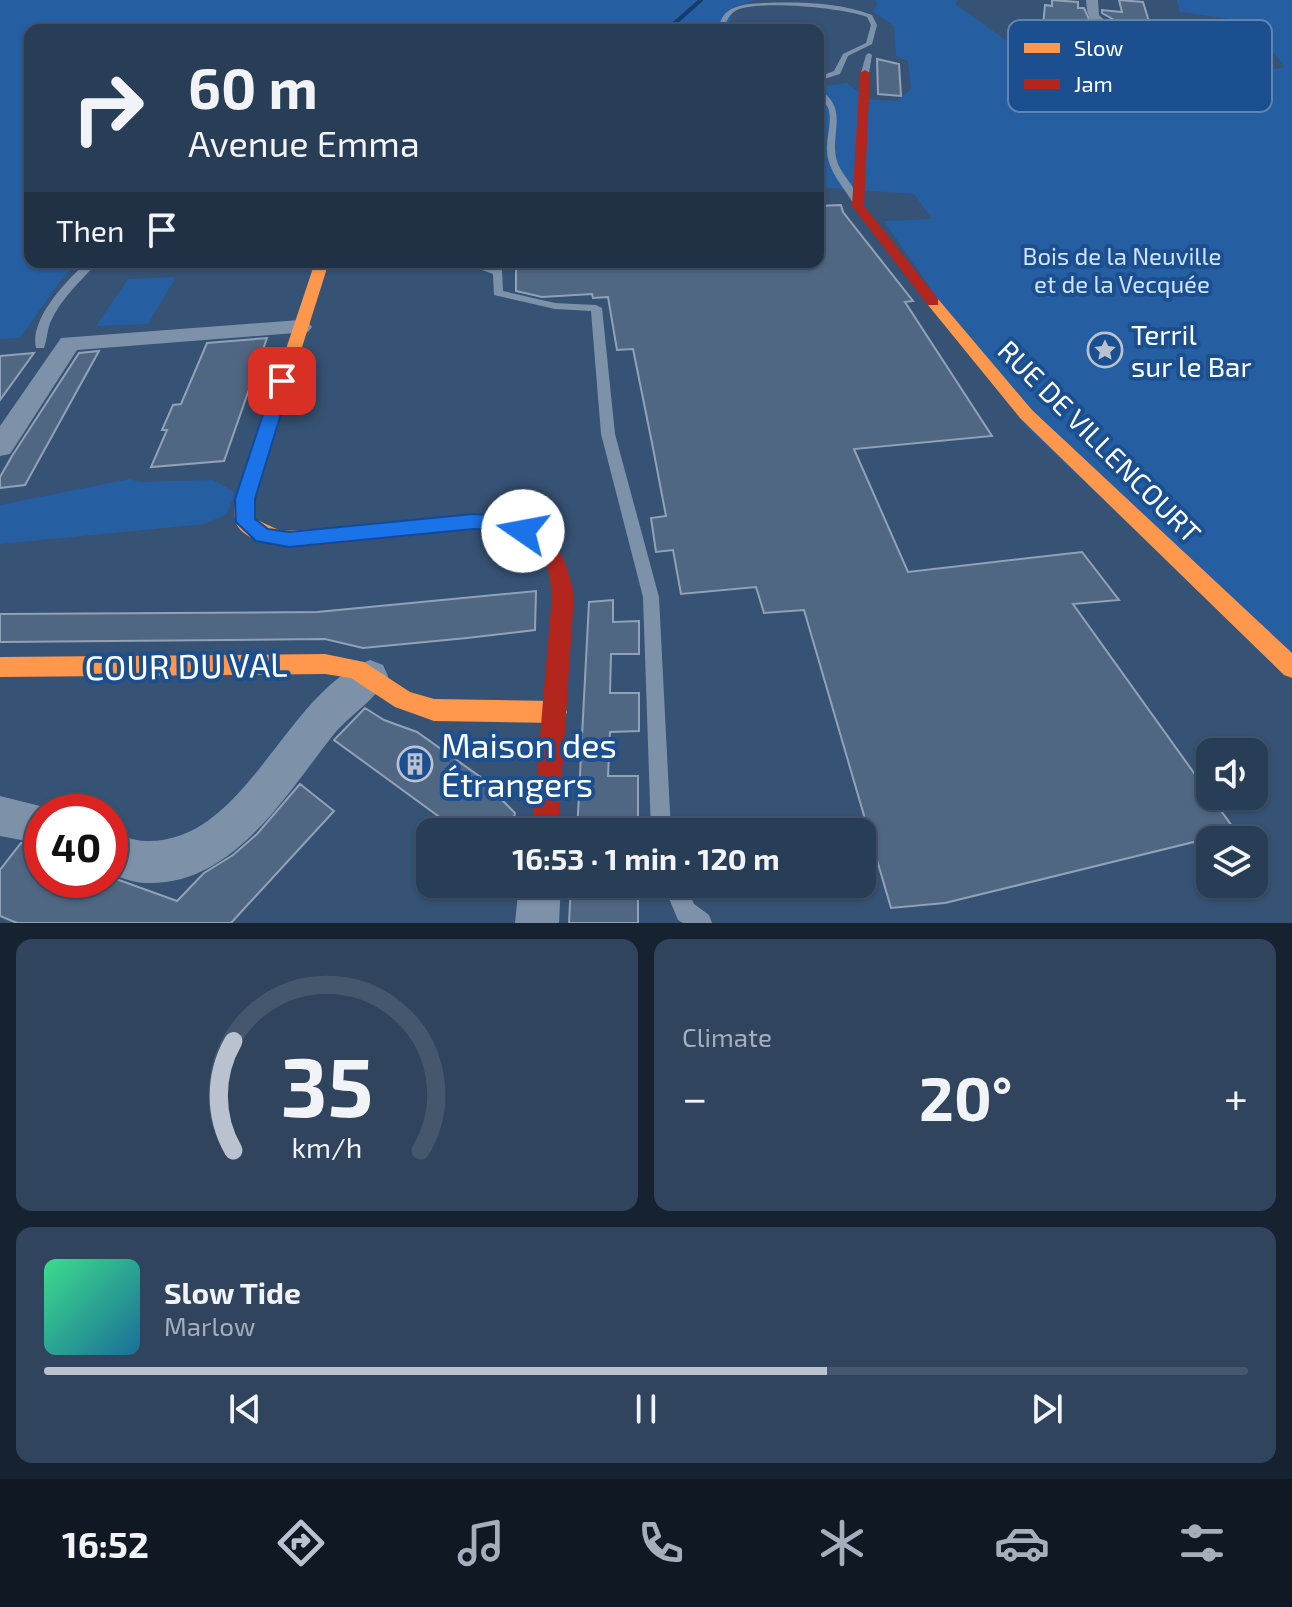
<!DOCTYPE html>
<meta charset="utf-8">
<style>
body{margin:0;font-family:"Exo 2",sans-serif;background:#30455d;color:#f1f3f6;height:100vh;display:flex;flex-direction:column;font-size:30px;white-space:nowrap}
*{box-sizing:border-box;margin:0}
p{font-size:26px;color:#a5aeba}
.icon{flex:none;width:44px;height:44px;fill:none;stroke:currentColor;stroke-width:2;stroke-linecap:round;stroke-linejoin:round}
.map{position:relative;height:923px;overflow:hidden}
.panel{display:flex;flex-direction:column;gap:16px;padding:16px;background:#162230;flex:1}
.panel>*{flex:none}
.banner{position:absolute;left:24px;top:24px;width:800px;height:244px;border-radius:16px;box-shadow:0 2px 6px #0004,0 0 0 2px #44576d;background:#283e57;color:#f1f3f6;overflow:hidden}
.controls{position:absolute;left:1196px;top:738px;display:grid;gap:16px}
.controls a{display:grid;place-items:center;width:72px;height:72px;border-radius:16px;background:#283e57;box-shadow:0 2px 6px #0004,0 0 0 2px #44576d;font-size:40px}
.speed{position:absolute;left:24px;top:794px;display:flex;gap:16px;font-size:40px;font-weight:700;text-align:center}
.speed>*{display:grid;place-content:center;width:104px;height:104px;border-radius:50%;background:#283e57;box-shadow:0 2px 6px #0004,0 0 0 2px #44576d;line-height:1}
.speed .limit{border:12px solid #d22;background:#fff;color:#111}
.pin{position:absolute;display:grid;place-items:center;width:68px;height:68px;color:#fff;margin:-34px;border-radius:16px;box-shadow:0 4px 12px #0006}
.me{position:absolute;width:88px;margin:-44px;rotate:282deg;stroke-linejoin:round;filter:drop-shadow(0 0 6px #0008)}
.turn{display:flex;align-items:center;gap:28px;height:168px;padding:0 32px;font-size:36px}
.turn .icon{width:104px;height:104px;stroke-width:2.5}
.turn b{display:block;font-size:56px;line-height:68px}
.then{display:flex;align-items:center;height:76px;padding:0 32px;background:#0003;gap:16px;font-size:30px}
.big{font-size:60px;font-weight:700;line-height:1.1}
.panel .tile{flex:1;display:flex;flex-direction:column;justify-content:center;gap:12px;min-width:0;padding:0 28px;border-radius:16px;background:#30455d}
.panel .dial{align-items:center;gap:0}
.dial svg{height:208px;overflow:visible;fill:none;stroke:#44576d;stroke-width:7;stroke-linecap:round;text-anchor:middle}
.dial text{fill:#f1f3f6;stroke:none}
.song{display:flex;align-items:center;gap:24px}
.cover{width:96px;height:96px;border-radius:12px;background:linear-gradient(135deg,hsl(150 70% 55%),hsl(200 70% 35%))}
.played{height:8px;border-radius:4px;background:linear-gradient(90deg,#b9c2ce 65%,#44576d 65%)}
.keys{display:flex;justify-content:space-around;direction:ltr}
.heat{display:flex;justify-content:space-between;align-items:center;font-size:44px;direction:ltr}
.panel .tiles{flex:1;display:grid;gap:16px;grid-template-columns:1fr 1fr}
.tile:last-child{grid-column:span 2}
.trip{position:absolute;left:416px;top:818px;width:460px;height:80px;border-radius:16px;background:#283e57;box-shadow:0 2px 6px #0004,0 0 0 2px #44576d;font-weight:700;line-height:80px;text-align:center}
.menu{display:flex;height:128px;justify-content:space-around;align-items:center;background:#101923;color:#a5aeba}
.menu .icon{width:56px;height:56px}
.menu .current{color:#b9c2ce}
.menu b{font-size:36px;color:#f1f3f6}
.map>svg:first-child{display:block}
</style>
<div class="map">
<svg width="1292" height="923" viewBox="0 0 1292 923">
<rect width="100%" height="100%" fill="#365274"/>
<path fill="#265fa1" d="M0,0H754L734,7L728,29L719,30H30V262H80L64,276L20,338L0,339Z
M875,0H958L955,4L1093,102L1285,67L1247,21L1180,12L1177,0H1292V677L1026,427L884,221L932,219L914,194L818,187V87L847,83L867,99L897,101L911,89L908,61L896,56L894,26L872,11L878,5Z
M176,277L148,324L96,326L128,279Z
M130,479L140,482L214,480L235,493L227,514L205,524L0,544V505Z"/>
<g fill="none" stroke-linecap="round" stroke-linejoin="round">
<path stroke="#153c6e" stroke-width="4" d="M667,30L701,0"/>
</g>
<path fill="#506783" stroke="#92a2b6" stroke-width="2" d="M1052,0L1078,2V8H1084L1092,26L1113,38L1126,53L1142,61L1161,65L1181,64L1198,55L1192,46L1229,62L1211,77L1193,82L1145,69L1116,76L1080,62L1115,54L1043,26L1045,5L1052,6Z
M1119,0L1143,2L1151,28L1163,33L1123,25L1102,13V10L1122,12Z
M877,59L899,64L901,96L878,94Z
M841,205L843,212L913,301L905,302L992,436L854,449L908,572L1082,552L1119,600L1073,604L1242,840H1210V865L1194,842L945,903L891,908L804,610L764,613L756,587L681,594L673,550L656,552L651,518L666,516L652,443L633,349L617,350L608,297L593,298L592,294L542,297L516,291V262H818V206Z
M267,338L224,461L151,467L167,430H162L173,405L181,404L207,343Z
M99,351L25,485L0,488V477L12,456L79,353Z
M34,353L0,400V356Z
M536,591L535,630L467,638L363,648L325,639L0,642V614L317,612Z
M613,600V622L639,621V654H611L610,693H639V731L610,732L608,776H638V822H607L606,832H577L589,602Z
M365,708L384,720L417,732L496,788L493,791L515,813L514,817L499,832H460L334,740Z
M300,784L334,811L231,923H17L0,916V870L21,843L42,851V880H119L177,901L204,873L233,855L257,834Z
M571,884H638V923H569Z"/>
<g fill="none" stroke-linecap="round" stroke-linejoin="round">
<path fill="#7d92a8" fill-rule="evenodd" d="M763,3C799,2 838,2 872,15L877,25L872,44L848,56L840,74L818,81V77L834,71L843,54L866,43L871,25L867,17C843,8 760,0 737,10C729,14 725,22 725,30H719C720,6 743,4 763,3Z
M869,53L872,55L869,73L865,75L861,73L866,55Z
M818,89C852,109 827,136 838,164C844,178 858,189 859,203H853C843,186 828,171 827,151C826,137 832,124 829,111C827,102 818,98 818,89Z
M87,262H98C81,281 61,298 50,323C47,331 47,340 44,348H36C29,319 67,280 87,262Z
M471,262H479L502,270L503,291L555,303L596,305L602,308L615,434L659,597L671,832H651L643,597L601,434L591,311L555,309L494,295L493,274L471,266Z
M663,884H685L694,904L709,915L712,923H683L678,920Z"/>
<path fill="#7d92a8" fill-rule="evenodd" d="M1086,0H1098L1099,15C1123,39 1183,29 1195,54C1178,67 1146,63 1128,50C1123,46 1120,40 1115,36C1097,21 1088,30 1086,0ZM1132,40L1162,45L1180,52H1153Z
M300,320L308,322L312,327L308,332L77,350L10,454L0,456V426L61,338Z
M370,660L383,665L388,676C377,699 351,714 334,734C287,793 233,887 145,883C134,883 121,877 110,874V832C121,835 134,841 146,841C246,844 285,691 370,660Z
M0,796L56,810L57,812H42V844L0,836Z
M519,884H561L559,923H515Z"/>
<path fill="#ff974d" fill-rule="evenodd" d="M315,262H329L254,499L255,519L281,531L321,529L328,532L331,537L328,542C306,549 250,549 237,525C233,518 235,506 236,499Z
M933,298L938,299L1032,410L1292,653V678L1284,675L1020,418L928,305V299Z
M325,654L364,662L410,692L434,699L555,701L563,704L567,712L563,720L555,723L434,721L395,707L351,678L325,674L0,677V657Z"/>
<path fill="#b3261e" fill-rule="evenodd" d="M865,70L870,73L864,206L938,299V305H928L852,206L860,73Z
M473,515C535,517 562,532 574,595L558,832H532L552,595L548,568L532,543L504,530L473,529L321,545L314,542L311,537L314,532L321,529Z"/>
</g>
<path fill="#1a73e8" stroke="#114b97" stroke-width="2" d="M282,376L291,381L255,499V519L268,529L289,532L473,514L507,516L530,525L533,531L530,536L523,538L505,530L473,529L289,547L256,541L236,522L235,499L274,381Z"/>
<defs>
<g id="sight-ring" transform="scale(1.8)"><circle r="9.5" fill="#1b4f8f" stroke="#b9c2ce" stroke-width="1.5"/><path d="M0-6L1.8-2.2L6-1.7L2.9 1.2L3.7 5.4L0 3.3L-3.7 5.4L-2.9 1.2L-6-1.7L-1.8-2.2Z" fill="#b9c2ce"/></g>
<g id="building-ring" transform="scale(1.8)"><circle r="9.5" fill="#1b4f8f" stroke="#b9c2ce" stroke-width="1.5"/><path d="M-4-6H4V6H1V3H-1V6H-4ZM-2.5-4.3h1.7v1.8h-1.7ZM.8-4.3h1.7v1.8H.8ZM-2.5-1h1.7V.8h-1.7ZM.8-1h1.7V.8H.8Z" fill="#b9c2ce"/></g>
</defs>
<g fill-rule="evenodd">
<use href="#sight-ring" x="1105" y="350"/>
<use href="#building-ring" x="415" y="764"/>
</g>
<g text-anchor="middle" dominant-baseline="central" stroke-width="8" stroke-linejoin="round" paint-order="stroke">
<g font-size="24" fill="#cfe3fa" stroke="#1b4f8f">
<text x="1122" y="255">Bois de la Neuville<tspan x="1122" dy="28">et de la Vecquée</tspan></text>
</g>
<g font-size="28" fill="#fff" stroke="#1b4f8f" text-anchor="start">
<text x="1131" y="334">Terril<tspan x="1131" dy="32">sur le Bar</tspan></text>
</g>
<g font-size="28" fill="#fff" stroke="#1b4f8f">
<text transform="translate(1100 441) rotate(45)">RUE DE VILLENCOURT</text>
</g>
<g font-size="34" fill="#fff" stroke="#1b4f8f">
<text transform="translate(186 665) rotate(-1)">COUR DU VAL</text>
</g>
<g font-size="34" fill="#fff" stroke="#1b4f8f" text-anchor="start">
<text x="441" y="744">Maison des<tspan x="441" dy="39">Étrangers</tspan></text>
</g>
</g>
<rect x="1008" y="20" width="264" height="92" rx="12" fill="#1b4f8f" stroke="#5f84b1" stroke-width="2"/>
<rect x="1024" y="43" width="36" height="10" fill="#ff974d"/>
<rect x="1024" y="79" width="36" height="10" fill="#b3261e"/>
<g font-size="22" fill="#fff">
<text x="1074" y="56">Slow</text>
<text x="1074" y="92">Jam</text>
</g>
</svg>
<div class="controls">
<a><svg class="icon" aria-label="sound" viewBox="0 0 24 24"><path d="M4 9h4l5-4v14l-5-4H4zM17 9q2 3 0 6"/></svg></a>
<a><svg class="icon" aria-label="layers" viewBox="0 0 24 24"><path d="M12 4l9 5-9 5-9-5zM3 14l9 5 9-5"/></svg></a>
</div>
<div class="speed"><div class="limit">40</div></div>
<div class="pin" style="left:282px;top:381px;background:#d93025"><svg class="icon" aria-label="arrive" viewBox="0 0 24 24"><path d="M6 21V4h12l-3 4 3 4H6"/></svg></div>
<svg class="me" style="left:523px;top:531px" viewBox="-20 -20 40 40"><circle r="19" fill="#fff"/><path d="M0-13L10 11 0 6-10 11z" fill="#1a73e8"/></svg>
<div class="trip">16:53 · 1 min · 120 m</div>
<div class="banner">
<div class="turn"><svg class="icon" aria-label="right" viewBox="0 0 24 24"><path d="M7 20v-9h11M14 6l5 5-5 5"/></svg><div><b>60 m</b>Avenue Emma</div></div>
<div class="then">Then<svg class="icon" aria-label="arrive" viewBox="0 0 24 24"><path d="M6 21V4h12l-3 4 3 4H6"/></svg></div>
</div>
</div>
<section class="panel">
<div class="tiles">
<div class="tile dial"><svg viewBox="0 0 100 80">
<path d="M14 69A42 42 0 1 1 86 69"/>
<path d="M14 69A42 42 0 0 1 14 27" stroke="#b9c2ce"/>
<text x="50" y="56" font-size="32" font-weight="700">35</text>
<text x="50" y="72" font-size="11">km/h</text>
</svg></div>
<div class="tile"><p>Climate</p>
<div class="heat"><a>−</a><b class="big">20°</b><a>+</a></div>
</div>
<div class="tile">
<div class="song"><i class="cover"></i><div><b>Slow Tide</b><p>Marlow</p></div></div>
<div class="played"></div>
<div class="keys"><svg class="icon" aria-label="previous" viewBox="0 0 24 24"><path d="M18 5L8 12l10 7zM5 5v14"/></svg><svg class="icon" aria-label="pause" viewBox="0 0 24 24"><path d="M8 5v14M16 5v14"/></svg><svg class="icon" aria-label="next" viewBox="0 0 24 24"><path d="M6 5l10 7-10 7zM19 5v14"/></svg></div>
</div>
</div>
</section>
<nav class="menu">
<b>16:52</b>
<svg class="icon current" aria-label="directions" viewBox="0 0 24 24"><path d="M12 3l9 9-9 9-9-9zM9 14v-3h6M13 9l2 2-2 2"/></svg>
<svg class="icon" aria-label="music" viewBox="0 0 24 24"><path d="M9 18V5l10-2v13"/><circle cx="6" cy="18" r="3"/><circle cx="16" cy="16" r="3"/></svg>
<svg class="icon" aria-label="phone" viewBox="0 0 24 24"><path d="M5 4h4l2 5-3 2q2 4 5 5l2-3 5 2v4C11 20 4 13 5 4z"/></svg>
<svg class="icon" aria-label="climate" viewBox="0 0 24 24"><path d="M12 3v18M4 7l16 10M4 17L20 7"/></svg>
<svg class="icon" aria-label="car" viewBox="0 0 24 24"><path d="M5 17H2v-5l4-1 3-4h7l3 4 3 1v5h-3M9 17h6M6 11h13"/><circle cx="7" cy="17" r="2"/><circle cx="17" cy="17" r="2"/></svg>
<svg class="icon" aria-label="filters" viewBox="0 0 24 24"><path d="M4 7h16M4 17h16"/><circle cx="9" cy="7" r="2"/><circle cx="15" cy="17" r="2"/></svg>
</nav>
